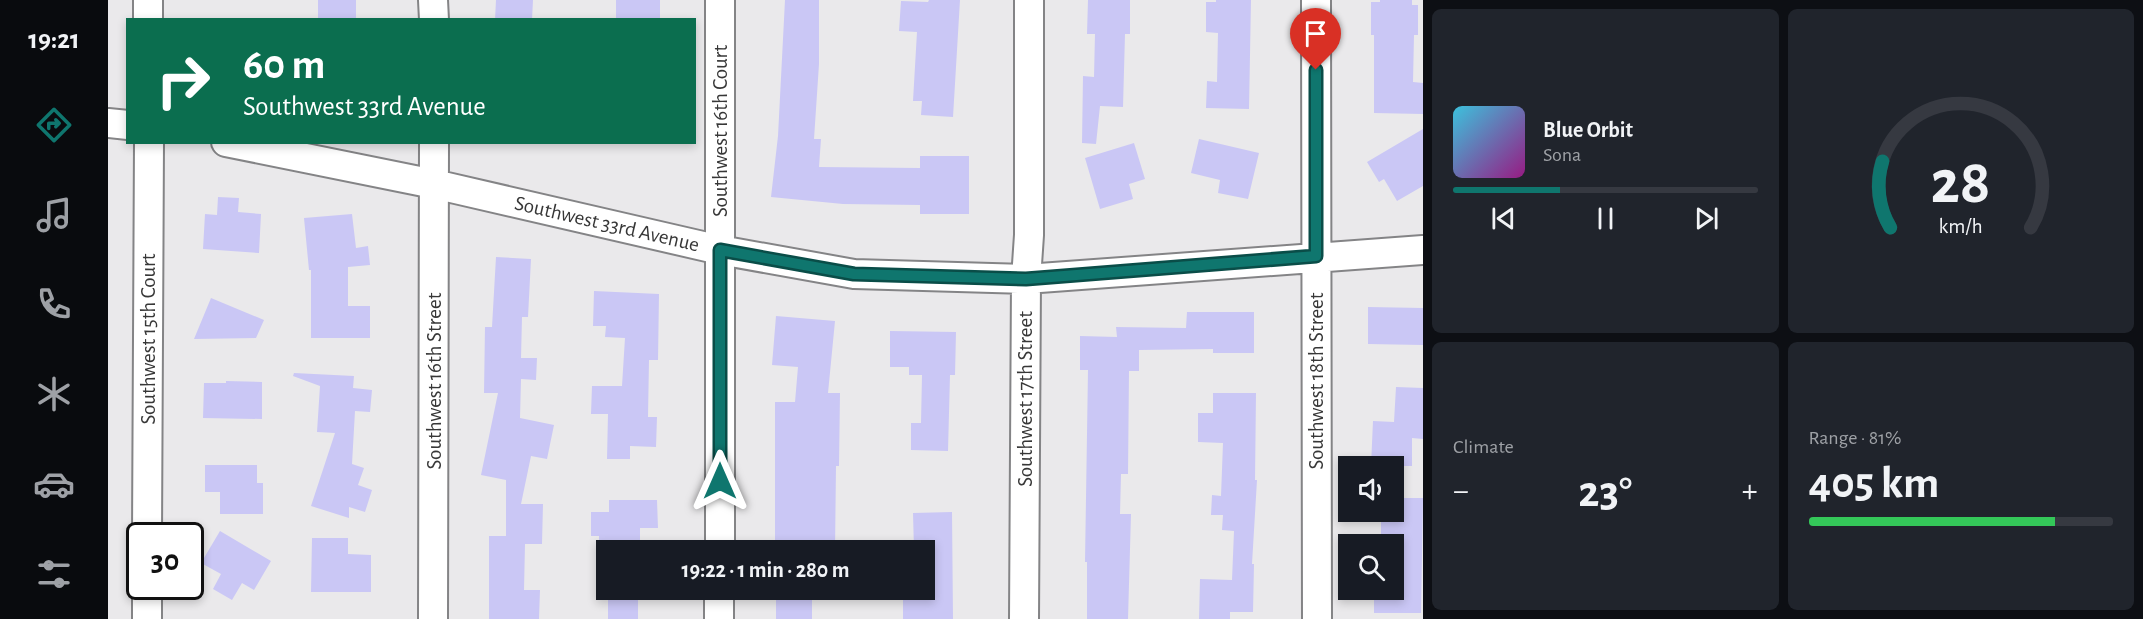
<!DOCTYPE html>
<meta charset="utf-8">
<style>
body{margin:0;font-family:"Alegreya Sans",sans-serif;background:#20242c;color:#f1f3f6;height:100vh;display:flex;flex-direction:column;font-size:22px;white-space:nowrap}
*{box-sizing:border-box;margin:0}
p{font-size:20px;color:#9ea1a6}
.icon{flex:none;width:33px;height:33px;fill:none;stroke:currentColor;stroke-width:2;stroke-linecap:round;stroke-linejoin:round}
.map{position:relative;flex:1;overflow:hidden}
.drawer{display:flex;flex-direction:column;gap:9px;padding:9px;background:#0d0f14;width:720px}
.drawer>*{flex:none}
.top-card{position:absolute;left:18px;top:18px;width:570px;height:126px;border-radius:0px;box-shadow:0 3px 9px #0003;background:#0b6e4f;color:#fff;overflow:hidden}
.controls{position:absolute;left:1230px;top:456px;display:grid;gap:12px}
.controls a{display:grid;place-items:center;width:66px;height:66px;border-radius:0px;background:#171b24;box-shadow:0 3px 9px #0003;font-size:30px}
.speed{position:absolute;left:18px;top:522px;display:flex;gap:12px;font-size:30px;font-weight:700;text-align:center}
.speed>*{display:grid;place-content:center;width:78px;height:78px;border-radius:50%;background:#171b24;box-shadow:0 3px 9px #0003;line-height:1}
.speed .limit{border:3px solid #111;border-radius:9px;background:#fff;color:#111}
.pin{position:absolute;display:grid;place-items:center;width:51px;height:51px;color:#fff;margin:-62px -26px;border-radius:50% 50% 50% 0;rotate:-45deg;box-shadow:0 0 6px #0007}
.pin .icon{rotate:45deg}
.me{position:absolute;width:66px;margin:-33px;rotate:0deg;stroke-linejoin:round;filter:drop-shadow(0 0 4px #0008)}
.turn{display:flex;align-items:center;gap:21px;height:126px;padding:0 18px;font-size:27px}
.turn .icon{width:78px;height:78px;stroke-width:2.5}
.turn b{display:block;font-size:42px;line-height:51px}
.big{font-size:45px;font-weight:700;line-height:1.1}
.drawer .card{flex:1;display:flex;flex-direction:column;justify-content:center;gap:9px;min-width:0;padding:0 21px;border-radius:9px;background:#20242c}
.drawer .dial{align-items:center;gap:0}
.dial svg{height:156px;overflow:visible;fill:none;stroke:#363941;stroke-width:7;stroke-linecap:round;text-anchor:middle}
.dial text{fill:#f1f3f6;stroke:none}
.song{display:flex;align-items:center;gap:18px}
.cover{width:72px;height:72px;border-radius:9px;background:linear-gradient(135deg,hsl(190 70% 55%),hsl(310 70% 35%))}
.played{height:6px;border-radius:3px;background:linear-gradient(90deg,#0f766e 35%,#363941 35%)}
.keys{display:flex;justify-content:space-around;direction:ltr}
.heat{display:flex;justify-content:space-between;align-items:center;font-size:33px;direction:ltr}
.charge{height:9px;border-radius:4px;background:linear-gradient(90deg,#34c759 81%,#363941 0)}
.drawer .tiles{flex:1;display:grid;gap:9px;grid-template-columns:repeat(2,1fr)}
.trip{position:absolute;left:488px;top:540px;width:339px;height:60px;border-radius:0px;background:#171b24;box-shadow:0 3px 9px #0003;font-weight:700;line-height:60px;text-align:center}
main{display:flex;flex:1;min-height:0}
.tabs{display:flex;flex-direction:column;width:108px;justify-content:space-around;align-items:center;background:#090b0e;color:#9ea1a6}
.tabs .icon{width:42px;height:42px}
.tabs .selected{color:#0f766e}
.tabs b{font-size:27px;color:#f1f3f6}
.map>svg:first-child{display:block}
</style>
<main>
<nav class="tabs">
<b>19:21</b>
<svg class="icon selected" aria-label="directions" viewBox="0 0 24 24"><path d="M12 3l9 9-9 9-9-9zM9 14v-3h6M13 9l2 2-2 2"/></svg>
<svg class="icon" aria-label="music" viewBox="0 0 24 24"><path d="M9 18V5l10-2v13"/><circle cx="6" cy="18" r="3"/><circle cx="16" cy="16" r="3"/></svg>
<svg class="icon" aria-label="phone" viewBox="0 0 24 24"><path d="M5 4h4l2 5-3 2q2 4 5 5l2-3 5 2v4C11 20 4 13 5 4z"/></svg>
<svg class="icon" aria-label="climate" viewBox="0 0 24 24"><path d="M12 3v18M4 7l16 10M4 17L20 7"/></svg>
<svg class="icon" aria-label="car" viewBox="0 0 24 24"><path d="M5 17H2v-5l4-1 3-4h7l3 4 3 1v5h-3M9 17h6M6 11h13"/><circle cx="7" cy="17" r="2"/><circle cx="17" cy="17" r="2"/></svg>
<svg class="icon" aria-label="filters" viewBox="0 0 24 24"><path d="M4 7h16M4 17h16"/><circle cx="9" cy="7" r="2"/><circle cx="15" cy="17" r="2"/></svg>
</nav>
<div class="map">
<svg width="1315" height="619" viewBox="0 0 1315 619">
<rect width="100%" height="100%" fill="#eae9eb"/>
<path fill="#cac7f5" d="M210,0H248V20H210Z
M388,0H425L424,20H387Z
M508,0H552V20H508Z
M677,0H711V64L706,139H713L711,167L812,168V156H861V214H812V205L735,204L663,197L670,136Z
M821,0H852L845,117L813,115L814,101H805L809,32L791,31L793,1L820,2Z
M980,0H1022V34H1017L1015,107L992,106L988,144L974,143L975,76L986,77L987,34H979Z
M1108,0H1143L1141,109L1098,108L1099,81L1109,82L1110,33L1098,32V2H1108Z
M1272,0H1304V5H1310V35H1306L1305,82L1315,83V114L1266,113V35H1263V2H1272Z
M1315,129V186L1289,201L1276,179L1271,182L1259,162Z
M1091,139L1151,153L1140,199L1110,193L1112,180L1083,173Z
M1026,143L1037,179L1021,184L1025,199L992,209L977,158Z
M110,197L131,198L130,212L153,214L151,253L95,249L97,214L109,215Z
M244,214L248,248L260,246L262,265L240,267V306H262V338H203V270H201L196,218Z
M388,257L423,259L420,317H414L413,358H429L428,380L413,379L412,418L446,425L439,459L423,456L413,504H435L434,544H417L416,590H432L431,619H381V536H398V480L373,475L390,393H376L377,327H384Z
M486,291L551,294L550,360H541L540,417H549L548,447L522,446V459H499L500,414H483L484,386H514L517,338L497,337L498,326H485Z
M103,298L156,320L148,338L86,339Z
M1260,307L1315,308V345L1260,344Z
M1079,312H1146V353H1105V349L1031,350V371H1021L1020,474H1013L1012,514H1023L1020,619H979V562H977L980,370H972V336L1009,337L1008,327L1078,328Z
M668,316L727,321L720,393H732L731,466H728L727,550H667V402H687L690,367L664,365Z
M782,331L848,332L847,375H842L840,451L803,450V423H813L814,375H801V367H782Z
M186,373L246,376L245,388L264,390L262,412L247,411L244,464L256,468L250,485L264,490L257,512L241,507V518L203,506L227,433L209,432L212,386L185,376Z
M118,381L154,382V419L95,418L96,383H118Z
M1288,387L1315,388V439L1304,438V466H1263L1265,421L1286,422Z
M1105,393H1148L1147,480H1149L1144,564H1146L1145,612H1122V619H1091L1092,579L1124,580L1126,531L1114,530L1115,515H1103L1104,495L1113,496L1115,443L1090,442V413H1105Z
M97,465H149V483H155V514H112V492H97Z
M1286,498H1315L1313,613H1266V590H1286V544H1273V512H1286Z
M501,500H549L550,528H532V550H491V536H483V512H501Z
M844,512L845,619H795V590H816V550H806L805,513Z
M112,531L163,561L146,590L134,583L124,600L105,589L113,574L93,563Z
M204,538H240V554L263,555V592H203Z
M500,590H530V619H500Z
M668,590H704V619H668Z"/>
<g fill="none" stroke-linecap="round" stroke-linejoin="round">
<g stroke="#848486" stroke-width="32">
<path id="street" d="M40,0V20
M325,0L326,20
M1208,0L1209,619
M0,123L20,125
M118,142L326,184L612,250L746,274L918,279L1315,250
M39,536L41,142
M612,550V0
M39,619V586
M325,619L326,142
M611,619V590
M916,619L918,279L921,235V0"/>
</g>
<use href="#street" stroke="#fff" stroke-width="28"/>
</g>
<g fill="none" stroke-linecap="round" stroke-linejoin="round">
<g stroke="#0a4d48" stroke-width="15">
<path id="route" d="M612,481V250L746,274L918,279L1208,256V70"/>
</g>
<use href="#route" stroke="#0f766e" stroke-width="10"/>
</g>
<g text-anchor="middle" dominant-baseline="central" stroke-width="4.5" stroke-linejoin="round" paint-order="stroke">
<g font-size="21" fill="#373737" stroke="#fff">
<text transform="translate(612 131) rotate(-90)">Southwest 16th Court</text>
<text transform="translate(499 224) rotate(13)">Southwest 33rd Avenue</text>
<text transform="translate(40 339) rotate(-90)">Southwest 15th Court</text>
<text transform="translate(326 381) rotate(-90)">Southwest 16th Street</text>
<text transform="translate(1208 381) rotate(-90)">Southwest 18th Street</text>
<text transform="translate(917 399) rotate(-90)">Southwest 17th Street</text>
</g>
</g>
</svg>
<div class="controls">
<a><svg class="icon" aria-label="sound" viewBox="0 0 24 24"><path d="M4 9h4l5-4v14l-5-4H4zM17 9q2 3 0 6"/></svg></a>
<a><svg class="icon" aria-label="search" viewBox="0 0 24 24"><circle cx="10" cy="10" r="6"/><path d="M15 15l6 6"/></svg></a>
</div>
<div class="speed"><div class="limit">30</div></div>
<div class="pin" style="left:1208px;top:70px;background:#d93025"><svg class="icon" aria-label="arrive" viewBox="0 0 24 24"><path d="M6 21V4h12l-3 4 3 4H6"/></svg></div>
<svg class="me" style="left:612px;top:481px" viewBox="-20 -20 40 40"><path d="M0-17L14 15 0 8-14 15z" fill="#0f766e" stroke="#fff" stroke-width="4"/></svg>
<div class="trip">19:22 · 1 min · 280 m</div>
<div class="top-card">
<div class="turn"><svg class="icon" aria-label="right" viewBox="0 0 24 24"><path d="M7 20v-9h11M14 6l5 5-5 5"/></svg><div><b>60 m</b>Southwest 33rd Avenue</div></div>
</div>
</div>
<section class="drawer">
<div class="tiles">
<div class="card">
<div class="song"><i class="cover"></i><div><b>Blue Orbit</b><p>Sona</p></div></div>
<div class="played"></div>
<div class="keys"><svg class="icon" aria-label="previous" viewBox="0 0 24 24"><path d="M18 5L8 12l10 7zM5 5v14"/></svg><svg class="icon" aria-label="pause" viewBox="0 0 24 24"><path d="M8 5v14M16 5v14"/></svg><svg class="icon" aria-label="next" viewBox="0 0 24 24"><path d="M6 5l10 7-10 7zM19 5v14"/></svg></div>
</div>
<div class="card dial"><svg viewBox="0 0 100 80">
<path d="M14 69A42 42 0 1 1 86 69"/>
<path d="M14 69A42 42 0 0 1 10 35" stroke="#0f766e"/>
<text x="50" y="56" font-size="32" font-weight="700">28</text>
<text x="50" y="72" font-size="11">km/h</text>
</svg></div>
<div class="card"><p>Climate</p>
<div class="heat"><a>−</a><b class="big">23°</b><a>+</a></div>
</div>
<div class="card"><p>Range · 81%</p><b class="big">405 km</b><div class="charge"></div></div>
</div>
</section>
</main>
